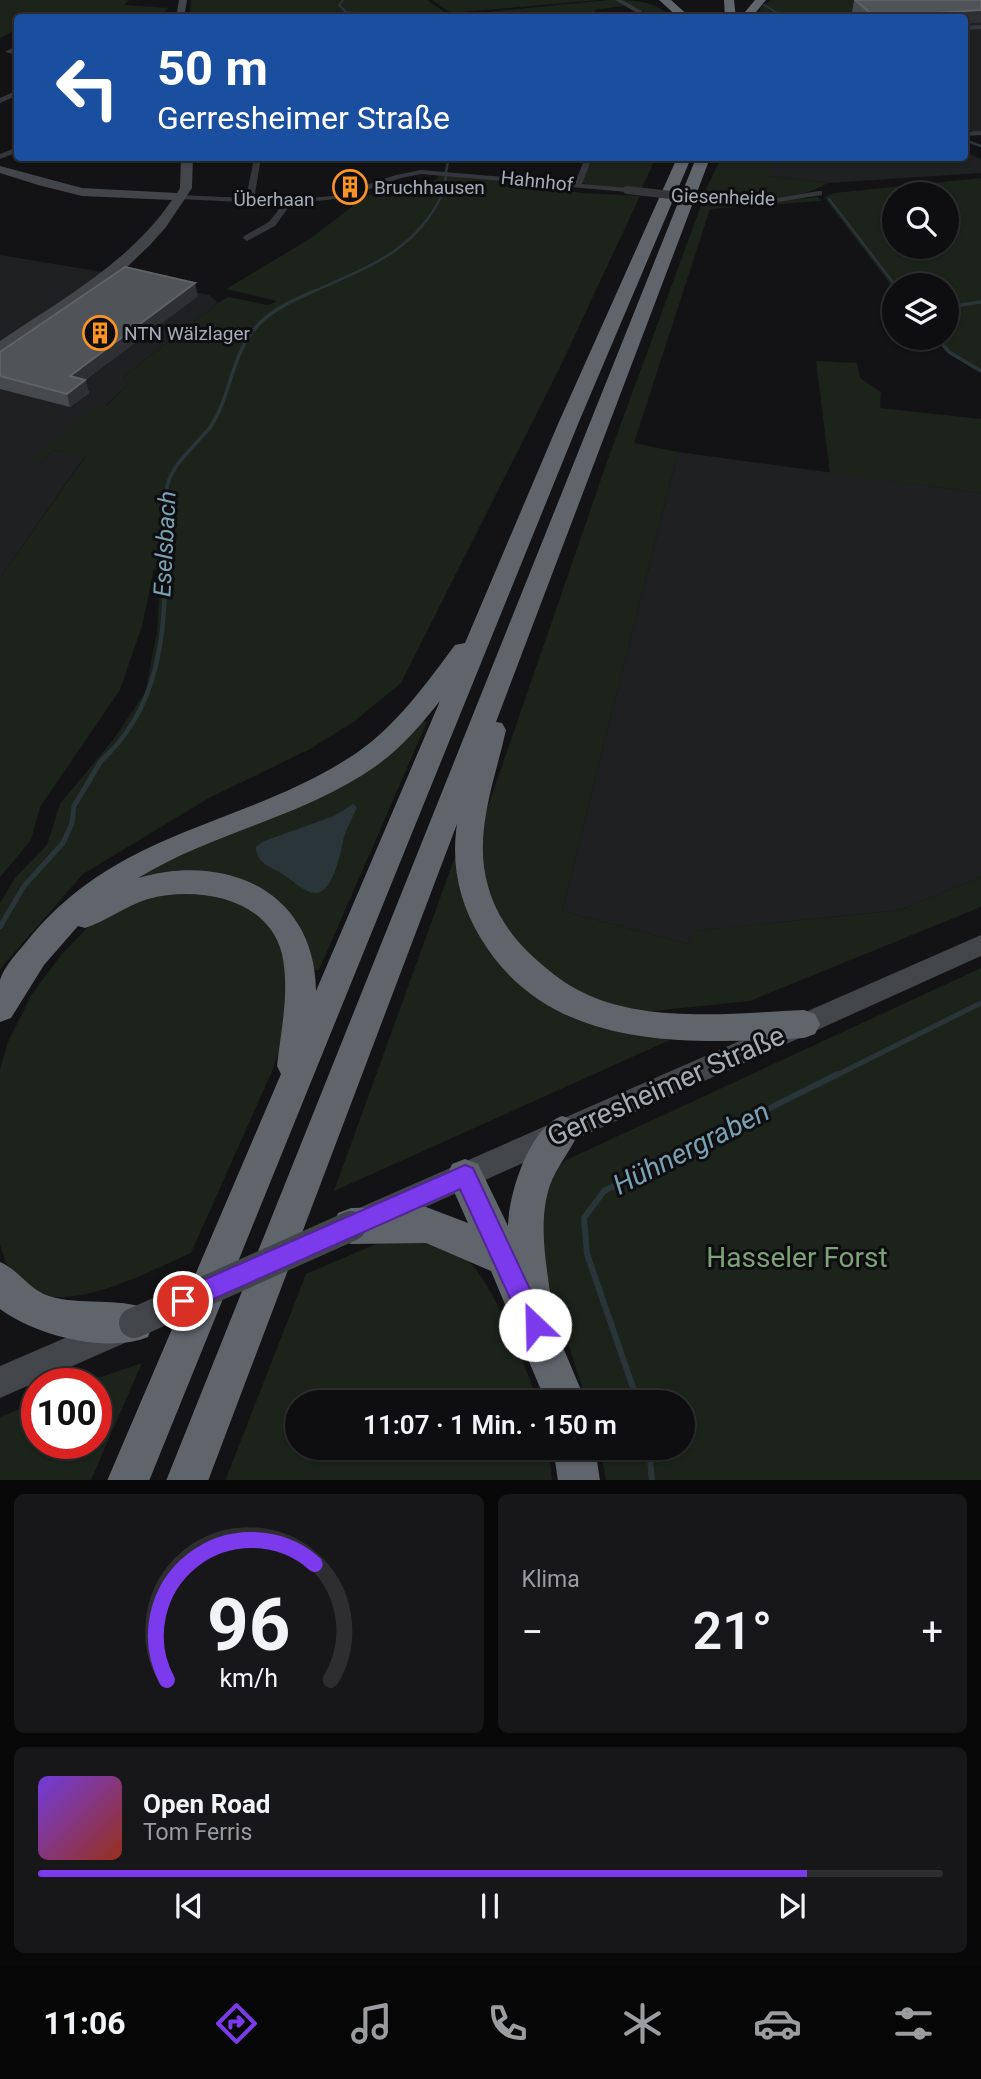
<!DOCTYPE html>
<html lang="de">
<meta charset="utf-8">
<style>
body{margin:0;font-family:Roboto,sans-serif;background:#171719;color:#f1f3f6;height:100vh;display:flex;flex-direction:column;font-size:26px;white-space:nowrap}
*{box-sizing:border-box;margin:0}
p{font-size:23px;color:#9b9c9f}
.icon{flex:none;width:38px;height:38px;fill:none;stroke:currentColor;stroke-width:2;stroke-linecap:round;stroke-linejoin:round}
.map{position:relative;height:1480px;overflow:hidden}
.drawer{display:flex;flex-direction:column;gap:14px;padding:14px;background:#080809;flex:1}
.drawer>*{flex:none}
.top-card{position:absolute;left:14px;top:14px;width:954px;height:147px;border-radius:7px;box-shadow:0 2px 5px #0004,0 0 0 2px #2e2e30;background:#1a4fa0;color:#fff;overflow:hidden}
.tools{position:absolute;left:882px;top:182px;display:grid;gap:14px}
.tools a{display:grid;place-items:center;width:77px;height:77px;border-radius:50%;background:#0e0e10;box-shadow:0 2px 5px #0004,0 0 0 2px #2e2e30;font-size:35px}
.speed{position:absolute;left:21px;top:1368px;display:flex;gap:14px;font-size:35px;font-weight:700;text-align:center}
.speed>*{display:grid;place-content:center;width:91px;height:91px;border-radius:50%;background:#0e0e10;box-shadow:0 2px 5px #0004,0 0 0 2px #2e2e30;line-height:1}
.speed .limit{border:10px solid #d22;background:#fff;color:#111}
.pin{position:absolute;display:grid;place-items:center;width:60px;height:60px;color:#fff;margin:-30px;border:4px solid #fff;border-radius:50%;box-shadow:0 2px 7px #0007}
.me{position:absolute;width:77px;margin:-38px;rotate:336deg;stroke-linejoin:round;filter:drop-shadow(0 0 5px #0008)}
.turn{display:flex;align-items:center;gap:24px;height:147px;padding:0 28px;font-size:32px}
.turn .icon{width:91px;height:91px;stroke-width:2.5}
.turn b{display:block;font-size:49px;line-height:60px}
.big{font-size:52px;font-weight:600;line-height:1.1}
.drawer .widget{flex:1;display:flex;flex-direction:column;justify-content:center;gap:10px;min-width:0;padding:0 24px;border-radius:10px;background:#171719}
.drawer .dial{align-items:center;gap:0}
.dial svg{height:182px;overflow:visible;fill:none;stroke:#2e2e30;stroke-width:7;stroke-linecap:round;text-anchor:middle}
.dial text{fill:#f1f3f6;stroke:none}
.song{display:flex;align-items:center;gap:21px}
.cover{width:84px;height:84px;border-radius:10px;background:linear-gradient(135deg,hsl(260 70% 55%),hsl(10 70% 35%))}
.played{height:7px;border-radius:4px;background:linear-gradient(90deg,#7c3aed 85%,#2e2e30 85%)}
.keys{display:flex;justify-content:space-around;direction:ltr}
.heat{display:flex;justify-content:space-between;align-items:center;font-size:38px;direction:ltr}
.drawer .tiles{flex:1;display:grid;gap:14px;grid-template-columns:1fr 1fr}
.widget:last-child{grid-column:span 2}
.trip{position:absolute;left:285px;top:1390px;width:410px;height:70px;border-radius:35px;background:#0e0e10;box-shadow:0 2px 5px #0004,0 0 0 2px #2e2e30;font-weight:600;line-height:70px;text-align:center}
.tabs{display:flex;height:112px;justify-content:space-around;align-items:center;background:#060606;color:#9b9c9f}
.tabs .icon{width:49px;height:49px}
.tabs .current{color:#7c3aed}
.tabs b{font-size:32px;color:#f1f3f6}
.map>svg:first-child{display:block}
</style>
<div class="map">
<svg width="981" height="1481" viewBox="0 0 981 1481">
<rect width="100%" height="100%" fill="#131315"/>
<path fill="#1f2022" d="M981,0V135L964,128V18H858Z
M964,152L981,159V173L828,183L769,176L772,158H964Z
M0,255L103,272L209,295L218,303L123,377L129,384L106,405H98L40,463L54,450L85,456L0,578Z
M678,452L981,493V877L901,910L694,931L689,944L562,911Z"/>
<path fill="#1b231b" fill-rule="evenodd" d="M0,0H129L124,5L169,8L159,16L48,15L42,17L18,18L17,29L0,38Z
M191,0H427L446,13L373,18H190Z
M432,0H599L451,13Z
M608,0C635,0 652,0 673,17H641L643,12L630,5L595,10L597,17L449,16Z
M771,0H968L858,17L757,18L761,7Z
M592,158H656L640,191L587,185L582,182Z
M721,158H772L770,176L828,183C791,204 743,201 702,197Z
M443,173L582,193L640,196L561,365L401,683L355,721L310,749L209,798L83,874L0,969V903L15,878L47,845L60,804L113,740L145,693L157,632L161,570L154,569L142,626L120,690L40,807L31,840L0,877V578L85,457L54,450L40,463L29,461L98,405H107L129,384L123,377L218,303L228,297L268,305L277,301L226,289L311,238L366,196L405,185L431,183Z
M981,178V371L974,370L933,338H947V285H894V289L824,197L834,193ZM894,194H947V247H894Z
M818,197L822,201L710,209L634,443L678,452L562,911L689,944L693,931L901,910L981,877V907L750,1001L634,1013L581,993L541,969L512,942L489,906L479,863L485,815L608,459L703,200L752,204Z
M816,361L857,363L860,378L881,392L880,408L981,419V493L830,473Z
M419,720L427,722L319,970H309L255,891L110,888L267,815Z
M464,832L470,905L593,1022L670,1040L334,1191Z
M181,891L216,894L248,906L268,923L280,939L288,963L286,1030L273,1069L191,1253C151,1270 64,1319 23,1286C10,1276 4,1259 0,1244V1069L8,1042L32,994L61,955L89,926L149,896Z
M981,968V1480H606L600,1447H682V1402H587L542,1262L536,1206L552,1172L566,1160Z
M421,1238C439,1244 456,1250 470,1263C495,1288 527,1367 537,1402H298V1447H548L552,1480L225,1481L306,1274L376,1244Z
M142,1363L91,1480H0V1417L37,1402V1444H96V1384H80Z"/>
<path fill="#293539" d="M353,804L357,807C353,817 347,827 344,837C341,850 334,891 317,893C306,894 293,881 284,875C272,867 256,864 256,847L264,841L334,816Z"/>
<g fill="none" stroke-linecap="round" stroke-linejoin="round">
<path stroke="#293539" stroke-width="2" d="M343,0L339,5L346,12L361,14L357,18
M764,5L786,18"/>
<path stroke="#293539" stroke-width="2.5" d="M964,140L981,146
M829,199L895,285
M310,293C365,268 414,253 442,195C448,182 443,170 450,158"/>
<path stroke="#293539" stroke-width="3.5" d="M947,307L981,302
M937,338L949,352L981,371
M167,497C162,471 197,445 211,426C230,397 231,360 252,332C267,312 291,301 314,291"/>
<path stroke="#293539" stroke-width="4.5" d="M109,753C166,696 166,613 165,537C165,519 172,517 167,495"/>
<path stroke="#293539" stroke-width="5" d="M0,927L24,886L63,843L72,823L74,806L101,761L110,752
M835,1076L981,1003"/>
<path stroke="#293539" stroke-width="6" d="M638,1402L587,1254L584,1218L604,1191L838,1074
M649,1447L652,1481"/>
<path fill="#34363a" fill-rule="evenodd" d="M615,0H622L642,11L641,18H635L637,13Z
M981,25V29L964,30V26Z
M18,45L15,51H18V55L5,52Z
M18,90V95L0,103V98Z
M981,131V135L964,136V132Z
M18,147V152L0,159V154Z
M254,158H261L254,199H295L333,196L396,175L421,170L575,183L585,158H592L582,184L627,188L631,190L627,192L421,174L401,178L344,198L291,204L275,226L247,241L243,238L244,236L269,222L283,204L180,199L176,197L180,195L246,198Z
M819,191H822V195L778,202L724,203L720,201L724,199L778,198Z"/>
<path fill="#42454a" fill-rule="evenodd" d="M179,0H187L184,18H176Z
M181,158H193L192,188L166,227L150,245L123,271L0,351V341C62,299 129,263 172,200L82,196L38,185L0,173V166L82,188L177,193L180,188Z
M981,935V956L379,1228L369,1232L359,1228L354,1218L359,1208Z
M116,1316L127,1320L131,1331L127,1342L0,1398V1366Z"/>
<path fill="#60656c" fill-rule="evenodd" d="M659,0H671L691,18H679Z
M724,0H734L736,18H725Z
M755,0H766L751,18H740Z
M677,158H691L578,424L149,1481H107L281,1074L277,1066C281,1030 290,990 282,954C268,897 196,886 148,899C125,906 107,921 85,928L78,926L44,965L11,1018L0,1022C0,1009 0,991 0,980C4,966 19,951 27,941C119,827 243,828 355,754C396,726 426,684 455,645L465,643L558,424ZM440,701L316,991C315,891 226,852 138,878C213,832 304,817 376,766C401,748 421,725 440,701Z
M696,158H710L496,722L502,723L506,730C497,771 481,813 483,856C485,893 501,925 527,951C544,967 561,982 582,992C645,1024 736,1013 804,1010L815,1014L820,1024L815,1034L804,1038C688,1044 549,1053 480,937C459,901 451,865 457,824L208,1481H166Z
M562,1116L574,1120L579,1132C571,1150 557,1166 550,1185C537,1224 547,1267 552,1306L549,1314L586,1402H546L491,1271L426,1243L351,1244L338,1239L333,1226L338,1213L351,1208L426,1207L468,1223L447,1176L452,1164L465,1159L478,1164L508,1226C509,1193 529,1128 562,1116Z
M0,1262C19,1270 29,1290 49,1296C81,1306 117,1297 148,1309L153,1323L148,1337C106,1354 35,1335 0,1309Z
M553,1447H595L600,1481H558Z"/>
<path stroke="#34363a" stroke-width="8" d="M627,190L724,201"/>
<path stroke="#42454a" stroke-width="30" d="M134,1323L351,1226"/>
</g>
<path fill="#46494d" d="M854,0H981V22L964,24V18H858L852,12Z
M198,296L85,380L89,393L70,407L0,389V352Z"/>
<path fill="#2d2f32" d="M981,10V22L964,24V18H875Z
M195,283L198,296L85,380L89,393L70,407L67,394L70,376Z"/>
<path fill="#505458" stroke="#5d6267" stroke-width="2" d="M855,0H981V10L875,17Z
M125,267L195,283L70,376L85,380L67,394L0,376V352Z"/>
<path fill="#7c3aed" stroke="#51269a" stroke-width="2" d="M465,1165L473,1168L543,1317L546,1325L543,1333L535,1337L526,1333L460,1189L191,1309L183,1313L174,1309L171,1301L174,1293Z"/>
<defs>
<g id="building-ring" transform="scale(1.75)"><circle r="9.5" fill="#0e0e10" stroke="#fc9425" stroke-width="1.5"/><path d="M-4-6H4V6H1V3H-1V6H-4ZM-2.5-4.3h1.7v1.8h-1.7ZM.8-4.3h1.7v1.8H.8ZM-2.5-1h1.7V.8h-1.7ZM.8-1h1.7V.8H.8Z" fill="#fc9425"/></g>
</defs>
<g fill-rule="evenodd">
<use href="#building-ring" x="350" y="187"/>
<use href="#building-ring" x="100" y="333"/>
</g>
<g text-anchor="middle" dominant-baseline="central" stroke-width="6" stroke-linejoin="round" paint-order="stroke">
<g font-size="19" fill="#a4acb6" stroke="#0e0e10">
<text transform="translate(537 181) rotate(6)">Hahnhof</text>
<text transform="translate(723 197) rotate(2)">Giesenheide</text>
<text x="274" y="199">Überhaan</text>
</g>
<g font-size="19" fill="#a4acb6" stroke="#0e0e10" text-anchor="start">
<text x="374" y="187">Bruchhausen</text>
<text x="124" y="333">NTN Wälzlager</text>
</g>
<g font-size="24" font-style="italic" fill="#79a1b4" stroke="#0e0e10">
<text transform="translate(165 544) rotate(-87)">Eselsbach</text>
</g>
<g font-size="28" fill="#a4acb6" stroke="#0e0e10">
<text transform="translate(666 1086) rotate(-24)">Gerresheimer Straße</text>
</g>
<g font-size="28" font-style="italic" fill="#79a1b4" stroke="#0e0e10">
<text transform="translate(691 1148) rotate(-27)">Hühnergraben</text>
</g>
<g font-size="28" fill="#7da27a" stroke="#0e0e10">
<text x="797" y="1257">Hasseler Forst</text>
</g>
</g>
</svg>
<div class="tools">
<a><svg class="icon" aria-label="search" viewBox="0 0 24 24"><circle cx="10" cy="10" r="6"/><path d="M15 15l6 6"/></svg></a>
<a><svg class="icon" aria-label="layers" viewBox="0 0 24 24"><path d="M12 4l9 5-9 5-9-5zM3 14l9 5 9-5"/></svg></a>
</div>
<div class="speed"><div class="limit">100</div></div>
<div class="pin" style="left:183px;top:1301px;background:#d93025"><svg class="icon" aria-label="arrive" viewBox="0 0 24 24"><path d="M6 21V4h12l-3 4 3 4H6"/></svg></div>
<svg class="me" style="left:535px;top:1325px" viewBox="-20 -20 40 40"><circle r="19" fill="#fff"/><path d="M0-13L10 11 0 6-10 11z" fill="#7c3aed"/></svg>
<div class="trip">11:07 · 1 Min. · 150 m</div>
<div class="top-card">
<div class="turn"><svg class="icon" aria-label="left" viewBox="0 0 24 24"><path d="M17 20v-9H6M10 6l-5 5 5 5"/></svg><div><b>50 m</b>Gerresheimer Straße</div></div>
</div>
</div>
<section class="drawer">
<div class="tiles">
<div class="widget dial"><svg viewBox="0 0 100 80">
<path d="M14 69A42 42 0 1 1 86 69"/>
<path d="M14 69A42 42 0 0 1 79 18" stroke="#7c3aed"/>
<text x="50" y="56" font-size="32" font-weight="700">96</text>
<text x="50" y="72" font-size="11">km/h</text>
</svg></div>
<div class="widget"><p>Klima</p>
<div class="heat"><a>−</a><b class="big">21°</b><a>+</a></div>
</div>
<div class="widget">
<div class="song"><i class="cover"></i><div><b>Open Road</b><p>Tom Ferris</p></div></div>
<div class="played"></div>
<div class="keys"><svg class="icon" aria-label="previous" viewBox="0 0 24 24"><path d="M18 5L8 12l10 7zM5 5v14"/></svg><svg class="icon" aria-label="pause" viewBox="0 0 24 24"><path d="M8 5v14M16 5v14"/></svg><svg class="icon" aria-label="next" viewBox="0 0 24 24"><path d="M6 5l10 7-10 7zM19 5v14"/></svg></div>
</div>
</div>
</section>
<nav class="tabs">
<b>11:06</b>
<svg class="icon current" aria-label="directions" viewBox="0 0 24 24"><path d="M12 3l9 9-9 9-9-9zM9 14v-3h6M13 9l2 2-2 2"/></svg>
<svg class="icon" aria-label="music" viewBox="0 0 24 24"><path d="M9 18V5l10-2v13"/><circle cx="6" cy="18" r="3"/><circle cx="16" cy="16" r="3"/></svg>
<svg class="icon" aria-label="phone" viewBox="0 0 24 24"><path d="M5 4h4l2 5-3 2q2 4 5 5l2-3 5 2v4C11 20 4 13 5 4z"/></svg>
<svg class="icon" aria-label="climate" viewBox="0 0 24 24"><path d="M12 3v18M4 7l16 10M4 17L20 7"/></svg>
<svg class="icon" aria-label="car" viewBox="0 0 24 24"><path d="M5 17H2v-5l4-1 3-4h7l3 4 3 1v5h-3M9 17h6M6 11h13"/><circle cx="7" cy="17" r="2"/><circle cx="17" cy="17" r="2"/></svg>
<svg class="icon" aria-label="filters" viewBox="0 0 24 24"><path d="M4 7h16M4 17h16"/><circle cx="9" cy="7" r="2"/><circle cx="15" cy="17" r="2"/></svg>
</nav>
